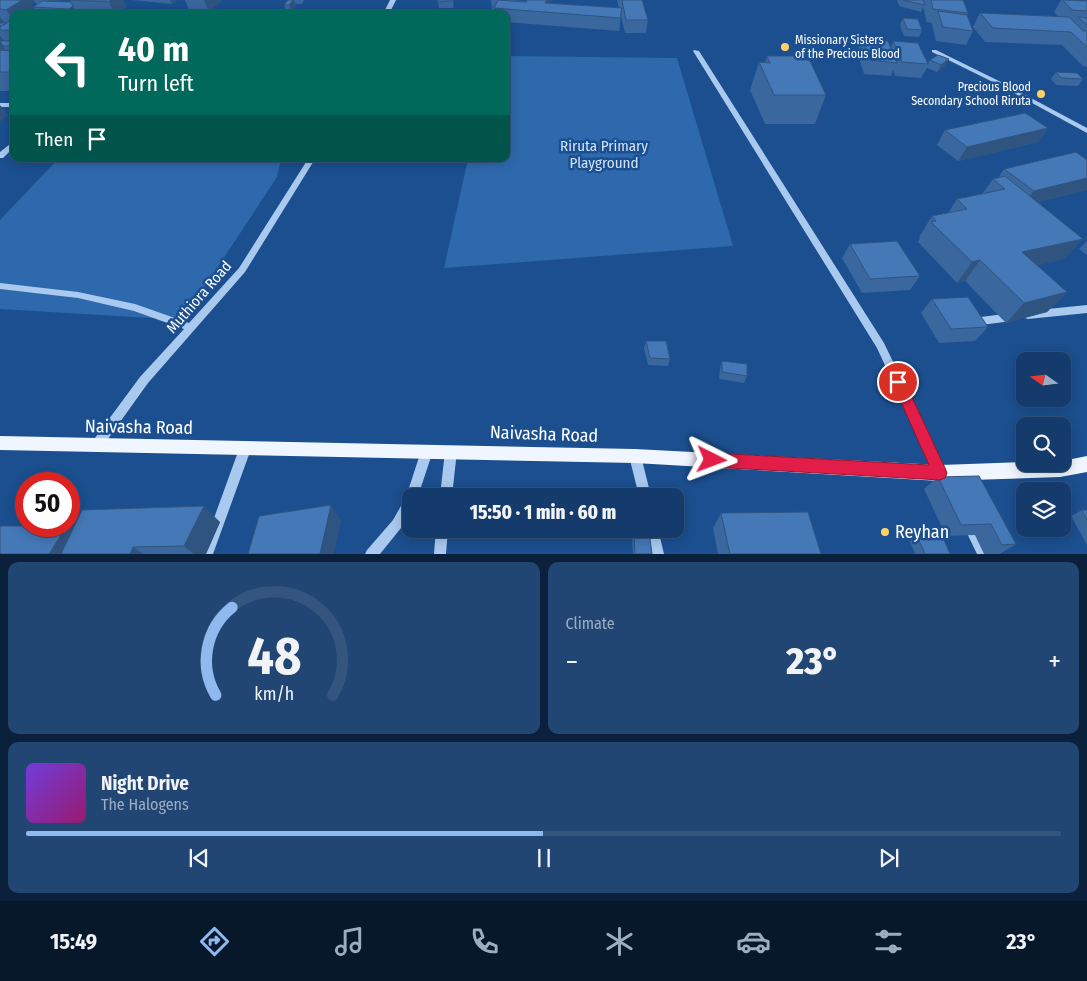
<!DOCTYPE html>
<meta charset="utf-8">
<style>
body{margin:0;font-family:"Fira Sans Condensed",sans-serif;background:#214673;color:#f1f3f6;height:100vh;display:flex;flex-direction:column;font-size:19px;white-space:nowrap}
*{box-sizing:border-box;margin:0}
p{font-size:16px;color:#9dadc1}
.icon{flex:none;width:28px;height:28px;fill:none;stroke:currentColor;stroke-width:2;stroke-linecap:round;stroke-linejoin:round}
.map{position:relative;height:554px;overflow:hidden}
.panel{display:flex;flex-direction:column;gap:8px;padding:8px;background:#0b203b;flex:1}
.panel>*{flex:none}
.hud{position:absolute;left:10px;top:10px;width:500px;height:152px;border-radius:10px;box-shadow:0 2px 12px #0003,0 0 0 1px #33557e;background:#00695c;color:#fff;overflow:hidden}
.needle{width:32px;rotate:284deg}
.buttons{position:absolute;left:1016px;top:352px;display:grid;gap:10px}
.buttons a{display:grid;place-items:center;width:55px;height:55px;border-radius:10px;background:#143b6b;box-shadow:0 2px 12px #0003,0 0 0 1px #33557e;font-size:25px}
.speed{position:absolute;left:15px;top:472px;display:flex;gap:10px;font-size:25px;font-weight:700;text-align:center}
.speed>*{display:grid;place-content:center;width:65px;height:65px;border-radius:50%;background:#143b6b;box-shadow:0 2px 12px #0003,0 0 0 1px #33557e;line-height:1}
.speed .limit{border:8px solid #d22;background:#fff;color:#111}
.pin{position:absolute;display:grid;place-items:center;width:42px;height:42px;color:#fff;margin:-21px;border:2px solid #fff;border-radius:50%;box-shadow:0 1px 5px #0007}
.me{position:absolute;width:55px;margin:-28px;rotate:93deg;stroke-linejoin:round;filter:drop-shadow(0 0 4px #0008)}
.turn{display:flex;align-items:center;gap:18px;height:105px;padding:0 25px;font-size:22px}
.turn .icon{width:65px;height:65px;stroke-width:2.5}
.turn b{display:block;font-size:35px;line-height:42px}
.then{display:flex;align-items:center;height:48px;padding:0 25px;background:#0003;gap:10px;font-size:19px}
.big{font-size:38px;font-weight:800;line-height:1.1}
.panel .widget{flex:1;display:flex;flex-direction:column;justify-content:center;gap:8px;min-width:0;padding:0 18px;border-radius:10px;background:#214673}
.panel .dial{align-items:center;gap:0}
.dial svg{height:130px;overflow:visible;fill:none;stroke:#33557e;stroke-width:7;stroke-linecap:round;text-anchor:middle}
.dial text{fill:#f1f3f6;stroke:none}
.song{display:flex;align-items:center;gap:15px}
.cover{width:60px;height:60px;border-radius:8px;background:linear-gradient(135deg,hsl(260 70% 55%),hsl(320 70% 35%))}
.played{height:5px;border-radius:2px;background:linear-gradient(90deg,#90b9f0 50%,#33557e 50%)}
.keys{display:flex;justify-content:space-around;direction:ltr}
.heat{display:flex;justify-content:space-between;align-items:center;font-size:28px;direction:ltr}
.panel .tiles{flex:1;display:grid;gap:8px;grid-template-columns:1fr 1fr}
.widget:last-child{grid-column:span 2}
.trip{position:absolute;left:402px;top:488px;width:282px;height:50px;border-radius:10px;background:#143b6b;box-shadow:0 2px 12px #0003,0 0 0 1px #33557e;font-weight:800;line-height:50px;text-align:center}
.dock{display:flex;height:80px;justify-content:space-around;align-items:center;background:#08182b;color:#9dadc1}
.dock .icon{width:35px;height:35px}
.dock .current{color:#90b9f0}
.dock b{font-size:22px;color:#f1f3f6}
.map>svg:first-child{display:block}
</style>
<div class="map">
<svg width="1087" height="554" viewBox="0 0 1087 554">
<rect width="100%" height="100%" fill="#1b4f8f"/>
<path fill="#2e69ad" d="M506,56L677,58L733,246L444,268L468,159H506Z
M58,159H281L277,177L183,320L0,309V220Z"/>
<g fill="none" stroke-linecap="round" stroke-linejoin="round">
<path fill="#a9c9ee" fill-rule="evenodd" d="M390,0H396L389,14H383Z
M694,50L699,51L884,343L945,470L947,474L945,478L941,479L937,478L877,348L693,51Z
M932,50H936L1003,83L1087,128V133L999,85L932,52Z
M0,103H14V107H0Z
M14,141V147L3,158H0V152Z
M308,159H315L245,272L148,383L100,450L96,451L92,450L91,446L92,442L140,377L184,329L134,311L78,298L0,289V283L78,292L135,304L189,323L239,268Z
M1087,305V313L1028,319L1025,318L1023,315L1025,312L1028,311Z
M1012,313L1015,314L1017,317L1015,320L1012,321L973,326L970,325L968,322L970,319L973,318Z
M245,444L249,445L251,449L213,554H201L239,449L241,445Z
M427,446L431,447L433,451L418,496H411V511L401,528L380,554H365L367,550L393,520L406,497L421,451L423,447Z
M451,446L455,447L457,451L452,496H440L445,451L447,447Z
M635,451L639,452L641,456L651,496H639L629,456L631,452Z
M969,519L973,521L990,554H977L963,525L965,521Z
M436,529H448L446,554H434Z
M646,529H658L664,554H652Z"/>
<path fill="#f0f6ff" fill-rule="evenodd" d="M0,436L635,449L940,465L1025,462L1062,464V461L1087,456V472L1060,477L940,481L635,463L0,450Z"/>
</g>
<path fill="#3a679d" d="M0,0H60L57,2H71L70,0H122L126,7L117,14H85L78,13L77,12L75,14H37L33,7L37,4L35,2L31,4L35,10L14,14V91H0V39L1,41H4L0,36Z
M131,0H177L172,4Z
M185,0H222L209,11L189,10Z
M288,0H304L302,4H295L296,6L292,12H286L284,5Z
M438,0H454L453,8H439Z
M491,0H511L619,8L617,0H642L648,20L646,33H625L621,16L619,31L506,22V14H494V10H492Z
M897,0H963L968,13L967,15L973,31L966,45L936,41L932,24V23L927,22L923,7L921,12L899,6Z
M1061,0L1087,1V67L1083,66L1062,45L985,42L973,27L980,13L1058,17L1054,12Z
M903,18L922,30L919,37L904,36L900,25Z
M863,39L891,47L893,41L928,64L930,60L945,66L937,72L927,68L921,78L895,76L893,70L891,76L864,74L857,52Z
M767,56L826,95L815,124H765L750,90L759,62H765Z
M1056,72L1083,79L1078,86L1056,85L1051,79Z
M1048,128L1038,142L958,161L937,145L945,130Z
M1004,169L1087,190L1037,202L1083,239L1064,259L1037,265L1067,292L1047,312L1006,323L965,281L957,283L918,242L920,238L919,237L932,216L948,213L957,199L982,194L993,179L998,178Z
M1087,241V255L1079,249Z
M850,244L920,276L910,290L862,293L842,258Z
M932,299L988,327L975,341L939,343L921,313Z
M646,341L670,359L668,366L648,365L644,348Z
M722,361L747,376L744,383L719,379L720,368Z
M938,477L1016,544L1000,554H984L975,535L946,536L924,489Z
M1082,510H1087V545L1071,516Z
M721,513L821,554H718L713,528Z
M220,522L206,554H0L74,528Z
M914,529L950,554H915L907,534Z
M634,533L652,554H633L632,539Z"/>
<path fill="#305480" d="M22,0H34L35,2L31,4L35,10L29,14H14V21L6,10Z
M48,0H60L51,5Z
M111,0H122L126,7L117,14H115L109,2Z
M170,0H177L172,4Z
M204,0H222L209,11Z
M293,0H294L296,6L292,12L289,5Z
M453,0H454V2L453,8Z
M547,0H552L547,12L545,3Z
M73,6L77,12L75,14H72L69,9Z
M0,17L4,22L0,25Z
M0,39L3,44L2,45L12,59L0,69Z
M949,59L945,66L937,72L941,65Z
M0,105L8,115L0,122Z
M1048,128L1038,142L958,161L967,147Z
M1087,178V190L1022,206L1034,191Z
M1083,239L1064,259L1005,273L1022,252Z
M980,260L965,281L957,283L972,262Z
M1067,292L1047,312L1006,323L1024,303Z
M331,505L341,521L334,554H320Z
M204,506L220,522L206,554H194L184,546Z
M69,525L92,539L83,554H49L67,526H69Z
M133,547L143,554H130Z"/>
<path fill="#4478b7" stroke="#305480" d="M0,0H22L6,10L0,9Z
M70,0H111L109,2Z
M288,0H293L289,5H284Z
M438,0H453L452,1L438,2Z
M498,0L526,2L527,0H547L545,3L622,8L620,18L494,8Z
M622,0H642L648,20H626Z
M903,0H923L925,5Z
M931,0H963L968,13L933,9Z
M1063,0L1087,1V11L1072,10Z
M42,1L71,2L73,6L69,9L33,7Z
M938,11L967,15L973,31L943,27Z
M980,13L1069,17L1083,31H1087V47L1071,32L993,28Z
M1078,17L1087,18V25Z
M14,18V30H0V27Z
M903,18L918,19L922,30L907,29Z
M0,23H7L0,27Z
M863,39L888,41L897,63L870,60Z
M0,41H14V46H3Z
M893,41L918,43L928,64L902,62Z
M0,50L14,51V72H0Z
M938,55L949,59L941,65L930,60Z
M767,56H795L810,61L826,95H774L759,62L770,63Z
M1056,72L1077,73L1083,79L1061,78Z
M1025,113L1048,128L967,147L945,130Z
M1076,152L1087,160V178L1034,191L1004,169Z
M1005,176L1083,239L1022,252L1067,292L1024,303L980,260L972,262L931,222L936,221L932,216L967,209L957,199L1005,189L993,179Z
M897,241L920,276L870,279L850,244Z
M968,297L988,327L951,329L932,299Z
M646,341H666L670,359L650,358Z
M722,361L747,364V376L722,372Z
M979,476L1016,544L1002,545L991,524L961,525L938,477Z
M331,505L320,554H248L259,516Z
M204,506L184,546L133,547L130,554H61L82,510Z
M1082,510H1087V520Z
M808,512L821,554H730L721,513Z
M0,526H67L49,554H0Z
M939,528L950,554H925L914,529Z
M649,531L652,554H635L634,533Z"/>
<path fill="#e11d48" stroke="#92132f" d="M898,377L903,378L945,468L947,473L945,478L940,480L712,467L707,465L704,460L707,455L712,453L929,465L892,382L893,378Z"/>
<g fill="#ffd166" stroke="#1b4f8f" stroke-width="2">
<circle cx="785" cy="47" r="5"/>
<circle cx="1041" cy="94" r="5"/>
<circle cx="885" cy="532" r="5"/>
</g>
<g text-anchor="middle" dominant-baseline="central" stroke-width="5" stroke-linejoin="round" paint-order="stroke">
<g font-size="12" fill="#fff" stroke="#1b4f8f" text-anchor="start">
<text x="795" y="40">Missionary Sisters<tspan x="795" dy="14">of the Precious Blood</tspan></text>
<text x="1031" y="87" text-anchor="end">Precious Blood<tspan x="1031" dy="14">Secondary School Riruta</tspan></text>
</g>
<g font-size="15" fill="#cfe3fa" stroke="#1b4f8f">
<text x="604" y="146">Riruta Primary<tspan x="604" dy="17">Playground</tspan></text>
</g>
<g font-size="15" fill="#fff" stroke="#1b4f8f">
<text transform="translate(199 297) rotate(-49)">Muthiora Road</text>
</g>
<g font-size="18" fill="#fff" stroke="#1b4f8f">
<text transform="translate(139 427) rotate(1)">Naivasha Road</text>
<text transform="translate(544 434) rotate(2)">Naivasha Road</text>
</g>
<g font-size="18" fill="#fff" stroke="#1b4f8f" text-anchor="start">
<text x="895" y="532">Reyhan</text>
</g>
</g>
</svg>
<div class="buttons">
<a><svg class="needle" viewBox="-14 -14 28 28"><path d="M0-13l5 13h-10z" fill="#e53935"/><path d="M0 13l5-13h-10z" fill="#9dadc1"/></svg></a>
<a><svg class="icon" aria-label="search" viewBox="0 0 24 24"><circle cx="10" cy="10" r="6"/><path d="M15 15l6 6"/></svg></a>
<a><svg class="icon" aria-label="layers" viewBox="0 0 24 24"><path d="M12 4l9 5-9 5-9-5zM3 14l9 5 9-5"/></svg></a>
</div>
<div class="speed"><div class="limit">50</div></div>
<div class="pin" style="left:898px;top:382px;background:#d93025"><svg class="icon" aria-label="arrive" viewBox="0 0 24 24"><path d="M6 21V4h12l-3 4 3 4H6"/></svg></div>
<svg class="me" style="left:712px;top:460px" viewBox="-20 -20 40 40"><path d="M0-17L14 15 0 8-14 15z" fill="#e11d48" stroke="#fff" stroke-width="4"/></svg>
<div class="trip">15:50 · 1 min · 60 m</div>
<div class="hud">
<div class="turn"><svg class="icon" aria-label="left" viewBox="0 0 24 24"><path d="M17 20v-9H6M10 6l-5 5 5 5"/></svg><div><b>40 m</b>Turn left</div></div>
<div class="then">Then<svg class="icon" aria-label="arrive" viewBox="0 0 24 24"><path d="M6 21V4h12l-3 4 3 4H6"/></svg></div>
</div>
</div>
<section class="panel">
<div class="tiles">
<div class="widget dial"><svg viewBox="0 0 100 80">
<path d="M14 69A42 42 0 1 1 86 69"/>
<path d="M14 69A42 42 0 0 1 24 15" stroke="#90b9f0"/>
<text x="50" y="56" font-size="32" font-weight="700">48</text>
<text x="50" y="72" font-size="11">km/h</text>
</svg></div>
<div class="widget"><p>Climate</p>
<div class="heat"><a>−</a><b class="big">23°</b><a>+</a></div>
</div>
<div class="widget">
<div class="song"><i class="cover"></i><div><b>Night Drive</b><p>The Halogens</p></div></div>
<div class="played"></div>
<div class="keys"><svg class="icon" aria-label="previous" viewBox="0 0 24 24"><path d="M18 5L8 12l10 7zM5 5v14"/></svg><svg class="icon" aria-label="pause" viewBox="0 0 24 24"><path d="M8 5v14M16 5v14"/></svg><svg class="icon" aria-label="next" viewBox="0 0 24 24"><path d="M6 5l10 7-10 7zM19 5v14"/></svg></div>
</div>
</div>
</section>
<nav class="dock">
<b>15:49</b>
<svg class="icon current" aria-label="directions" viewBox="0 0 24 24"><path d="M12 3l9 9-9 9-9-9zM9 14v-3h6M13 9l2 2-2 2"/></svg>
<svg class="icon" aria-label="music" viewBox="0 0 24 24"><path d="M9 18V5l10-2v13"/><circle cx="6" cy="18" r="3"/><circle cx="16" cy="16" r="3"/></svg>
<svg class="icon" aria-label="phone" viewBox="0 0 24 24"><path d="M5 4h4l2 5-3 2q2 4 5 5l2-3 5 2v4C11 20 4 13 5 4z"/></svg>
<svg class="icon" aria-label="climate" viewBox="0 0 24 24"><path d="M12 3v18M4 7l16 10M4 17L20 7"/></svg>
<svg class="icon" aria-label="car" viewBox="0 0 24 24"><path d="M5 17H2v-5l4-1 3-4h7l3 4 3 1v5h-3M9 17h6M6 11h13"/><circle cx="7" cy="17" r="2"/><circle cx="17" cy="17" r="2"/></svg>
<svg class="icon" aria-label="filters" viewBox="0 0 24 24"><path d="M4 7h16M4 17h16"/><circle cx="9" cy="7" r="2"/><circle cx="15" cy="17" r="2"/></svg>
<b>23°</b>
</nav>
